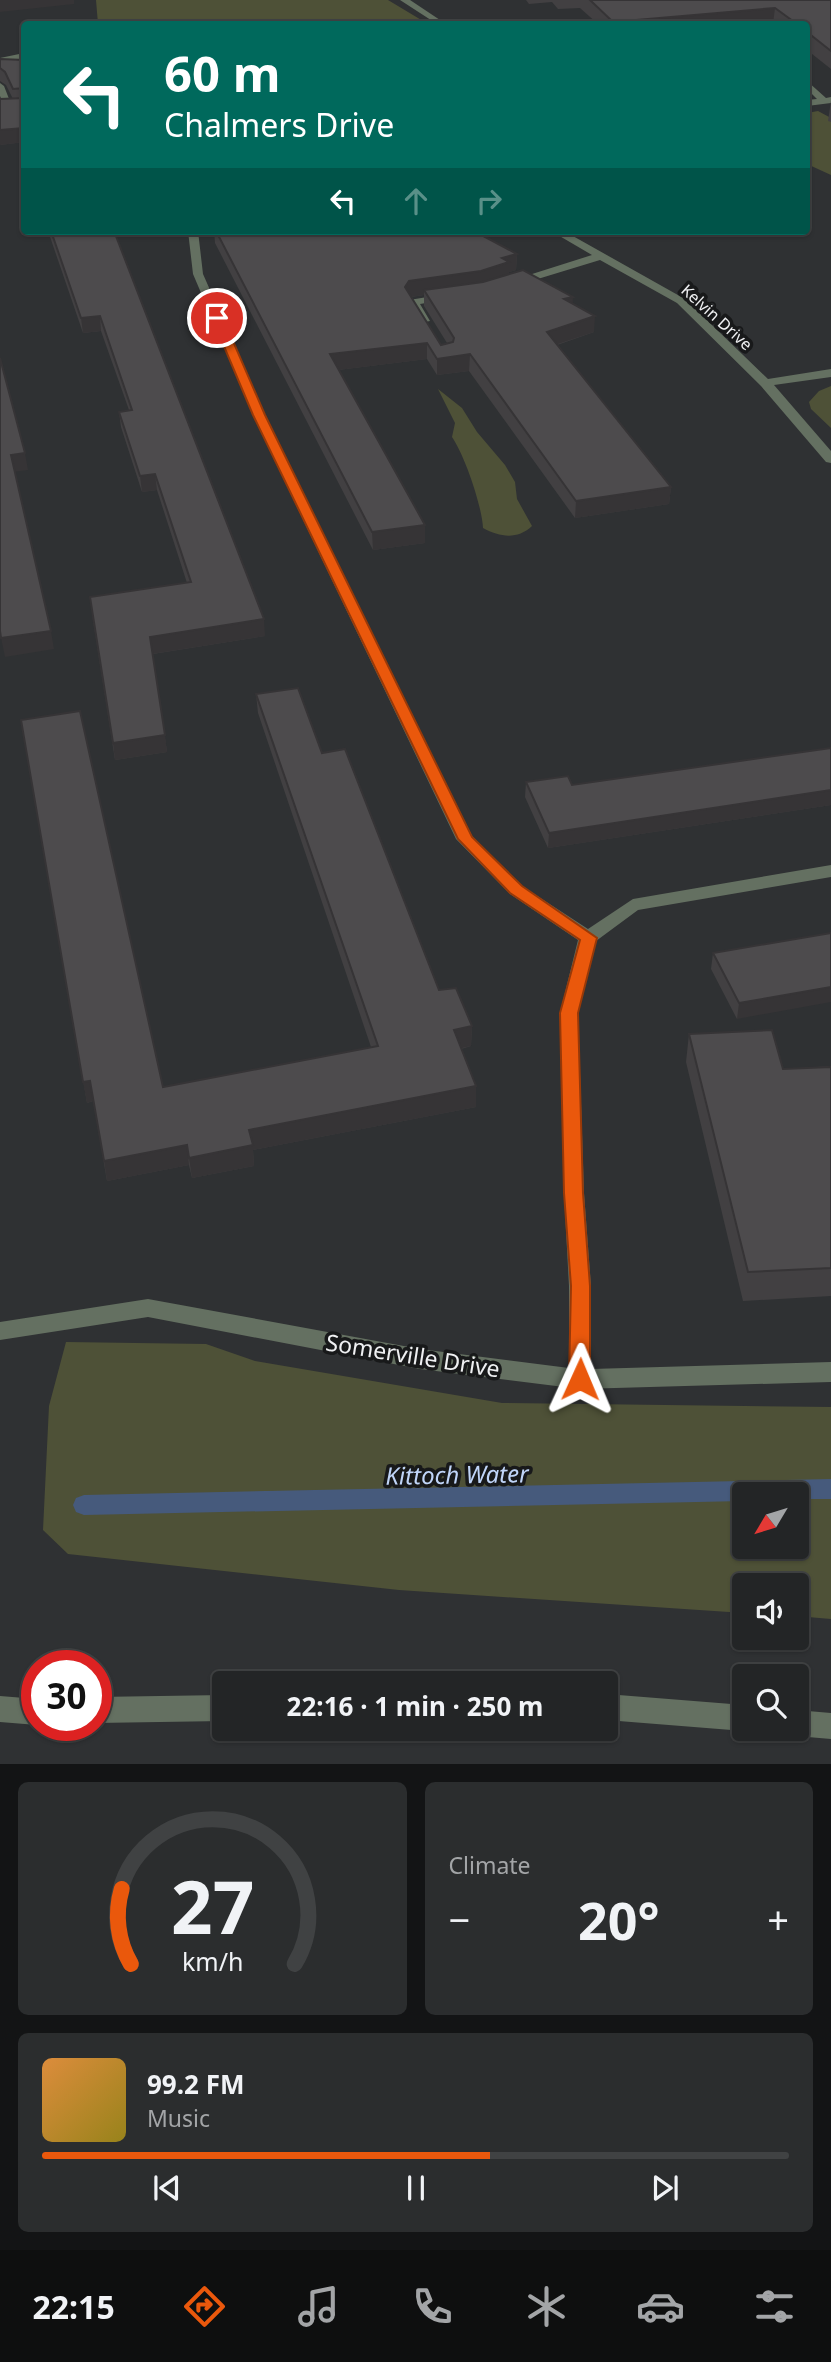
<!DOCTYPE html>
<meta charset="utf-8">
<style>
body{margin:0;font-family:"Noto Sans",sans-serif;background:#2b2d2e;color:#f1f3f6;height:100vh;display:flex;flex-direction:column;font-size:26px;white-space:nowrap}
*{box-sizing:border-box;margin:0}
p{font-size:23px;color:#a3a5a7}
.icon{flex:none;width:38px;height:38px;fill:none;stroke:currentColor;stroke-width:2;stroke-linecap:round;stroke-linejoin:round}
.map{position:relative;height:1764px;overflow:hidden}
.drawer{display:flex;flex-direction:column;gap:18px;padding:18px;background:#131415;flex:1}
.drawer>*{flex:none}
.banner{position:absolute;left:21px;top:21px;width:789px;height:214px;border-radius:7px;box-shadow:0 2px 5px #0004,0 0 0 2px #404243;background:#00695c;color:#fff;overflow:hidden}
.needle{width:46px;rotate:232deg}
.tools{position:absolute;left:732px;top:1482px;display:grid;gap:14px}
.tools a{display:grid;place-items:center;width:77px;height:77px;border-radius:7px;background:#232526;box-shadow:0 2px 5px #0004,0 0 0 2px #404243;font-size:35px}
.speed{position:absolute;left:21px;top:1650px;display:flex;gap:14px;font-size:35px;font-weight:700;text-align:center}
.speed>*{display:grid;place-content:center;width:91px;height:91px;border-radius:50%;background:#232526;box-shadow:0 2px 5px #0004,0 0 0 2px #404243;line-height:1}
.speed .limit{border:10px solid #d22;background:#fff;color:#111}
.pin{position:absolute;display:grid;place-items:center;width:60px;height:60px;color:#fff;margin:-30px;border:4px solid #fff;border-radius:50%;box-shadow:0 2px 7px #0007}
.me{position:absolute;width:77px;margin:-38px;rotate:1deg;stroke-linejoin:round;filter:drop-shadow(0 0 5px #0008)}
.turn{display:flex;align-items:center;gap:24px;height:147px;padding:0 28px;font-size:32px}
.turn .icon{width:91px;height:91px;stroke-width:2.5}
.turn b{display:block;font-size:49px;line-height:60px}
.lanes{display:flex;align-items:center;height:66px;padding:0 28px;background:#0003;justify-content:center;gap:35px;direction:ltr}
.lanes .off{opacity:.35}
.big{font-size:52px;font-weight:700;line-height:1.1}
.drawer .card{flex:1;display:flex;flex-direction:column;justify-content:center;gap:10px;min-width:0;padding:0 24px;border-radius:10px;background:#2b2d2e}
.drawer .dial{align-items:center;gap:0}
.dial svg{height:182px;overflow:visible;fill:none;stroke:#404243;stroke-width:7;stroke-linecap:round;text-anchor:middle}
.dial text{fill:#f1f3f6;stroke:none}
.song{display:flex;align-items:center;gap:21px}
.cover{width:84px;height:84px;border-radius:10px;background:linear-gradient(135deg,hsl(30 70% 55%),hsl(50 70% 35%))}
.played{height:7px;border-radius:4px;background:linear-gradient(90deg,#ea580c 60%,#404243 60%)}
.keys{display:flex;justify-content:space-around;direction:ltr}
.heat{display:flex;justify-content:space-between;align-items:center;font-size:38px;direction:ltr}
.drawer .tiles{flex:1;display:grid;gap:18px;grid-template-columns:1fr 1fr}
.card:last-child{grid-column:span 2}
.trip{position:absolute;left:212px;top:1671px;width:406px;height:70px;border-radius:7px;background:#232526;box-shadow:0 2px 5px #0004,0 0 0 2px #404243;font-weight:700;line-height:70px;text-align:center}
.menu{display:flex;height:112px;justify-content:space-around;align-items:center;background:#0e0f0f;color:#a3a5a7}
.menu .icon{width:49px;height:49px}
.menu .selected{color:#ea580c}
.menu b{font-size:32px;color:#f1f3f6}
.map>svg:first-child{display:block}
</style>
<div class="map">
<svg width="831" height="1764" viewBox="0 0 831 1764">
<rect width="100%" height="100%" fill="#2f3133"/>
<path fill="#4e5137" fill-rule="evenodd" d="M96,0H388L428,24H98Z
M818,111L831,118V175L807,164V113Z
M831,386V428L811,409L809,402L819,391Z
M438,389L462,408L477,432L505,465L515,482L517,499L532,526C517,540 500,537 483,528C482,506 465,456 452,437L455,423Z
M66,1342L206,1344L255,1361L502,1403L831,1407V1619L796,1616V1586H744V1613L399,1590L68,1554L43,1530L49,1406ZM796,1494V1547H744V1494Z"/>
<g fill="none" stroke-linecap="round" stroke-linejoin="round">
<path fill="#465a7c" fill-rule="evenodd" d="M831,1479V1499H796V1494H744V1501L84,1515L76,1512L73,1505L76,1498L84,1495Z"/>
<path fill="#647061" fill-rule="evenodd" d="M400,0H410L446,24H437Z
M24,53V58L0,64V58Z
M807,81L826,98L831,97V103L807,106V100L817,99L807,89Z
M0,83L4,86L13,109L5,107L0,96Z
M188,231H198L203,274L265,415L472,836L522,886L588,929L633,899L831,865V877L638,910L596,941L578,1013L584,1193L591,1286V1369L831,1362V1382L580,1389L420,1369L148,1317L0,1340V1322L148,1299L420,1349L569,1368V1286L564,1193L560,1013L578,940L510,894L456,839L253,415L193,274Z
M551,231H564L685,299L768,379L831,369V377L774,385L831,451V463L826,462L761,386L677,303L600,260L518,285H510V281L592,255Z
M446,294L450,295V299L420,304L430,321L420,323L407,302L409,300Z
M606,1694L744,1705V1729H749L744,1731L606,1720Z
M224,1695V1721L96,1723V1697Z
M0,1696L37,1699V1725L0,1722Z
M796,1710L831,1713V1739L796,1736L787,1732L785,1729H796Z"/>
</g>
<path fill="#424042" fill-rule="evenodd" d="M526,0H831V69L807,50V24H598L580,8L558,9L552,2L529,4Z
M0,59L24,60V142L0,145L13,99L6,85L0,81Z
M831,101V122L828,121Z
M48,231H114L265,636L153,654L167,752L115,760L92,614L187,583L157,490L142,492L121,427L119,412L129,410L101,331L83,333Z
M214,231H474L517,254L516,270L509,272V274L572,304L594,332L557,345L671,487L669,504L575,518L469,371L437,375L427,359L338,370L425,543L373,550L215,243ZM424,295V306L447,343L441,345L411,297Z
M256,694L322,753L439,990L472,1026L471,1046L461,1049L476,1086V1107L253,1150L254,1166L192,1178L189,1165L107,1181L93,1101L87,1103L21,720L163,1087L371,1047L258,713Z
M831,748V805L548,848L525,797L526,782L572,785Z
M831,933L737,1019L711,969L713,953Z
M689,1034L783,1069L831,1066V1296L743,1301L686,1062Z"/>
<path fill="#363436" d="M0,0H74V4L0,12Z
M775,8L773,24H613V22Z
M24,128V142L0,145V130Z
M517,254L516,270L509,272V278L424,290V295L409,297L405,287L409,281Z
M573,297L572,313L564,299Z
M100,316L101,331L83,333L81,318Z
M595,316L594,332L546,348L547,332Z
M427,343V359L330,371V354Z
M470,354L469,371L437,375V359Z
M25,453L28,470L13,472L11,455Z
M155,474L157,490L142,492L140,476Z
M671,487L669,504L575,518L576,501Z
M425,525V543L373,550L372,532Z
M264,619L265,636L152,654L150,637Z
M51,631L54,649L5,657L1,638Z
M165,735L167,752L115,760L113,743Z
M831,790V805L548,848L549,833Z
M831,987V1002L737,1019L739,1003Z
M472,1026L471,1046L453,1050L454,1030Z
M90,1081L93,1101L87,1103L83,1082Z
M476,1086V1107L253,1150L254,1166L192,1178L189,1158L249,1130Z
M187,1145L189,1165L107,1181L104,1161Z"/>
<path fill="#4d4b4d" stroke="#363436" stroke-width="2" d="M590,0H831V51L807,32V24H797L775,8L613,22Z
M0,59L24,60V128L0,130V99L24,98V88L13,89L5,72L0,68Z
M51,231H114L264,619L150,637L165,735L113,743L90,597L191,582L155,474L140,476L119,412L132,410L100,316L81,318Z
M216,231H474L517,254L502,258L509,262L481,271L409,281L405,287L441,345L453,342L454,338L424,290L483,282L523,270L573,297L564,299L595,316L547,332L671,487L576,501L470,354L437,359L427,343L330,354L425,525L372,532Z
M0,358L25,453L11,455L51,631L1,638L0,631Z
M298,688L322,753L345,749L439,990L456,988L472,1026L454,1030L476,1086L249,1130L253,1145L189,1158L187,1145L104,1161L90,1081L83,1082L21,720L80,711L163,1087L378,1046L256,694Z
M831,748V790L549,833L526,782L568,776L572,785Z
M831,933V987L739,1003L713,953Z
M772,1030L783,1069L831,1067V1268L748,1272L689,1034Z"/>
<path fill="#ea580c" stroke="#983908" stroke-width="2" d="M217,315L223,318L265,415L472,837L522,886L597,938L578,1013L583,1193L590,1286V1379L587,1385L580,1388L572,1385L569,1379L571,1286L564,1193L560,1013L580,940L510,893L458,839L253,415L212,318Z"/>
<g text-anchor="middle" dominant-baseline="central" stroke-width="7" stroke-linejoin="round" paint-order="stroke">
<g font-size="16" fill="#eff0f2" stroke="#18191a">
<text transform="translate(717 317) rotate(42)">Kelvin Drive</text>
</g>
<g font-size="23" fill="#eff0f2" stroke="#18191a">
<text transform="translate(413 1355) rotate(9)">Somerville Drive</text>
</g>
<g font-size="24" font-style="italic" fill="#c0d5f8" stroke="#18191a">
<text transform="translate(457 1474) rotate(-1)">Kittoch Water</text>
</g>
</g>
</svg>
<div class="tools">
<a><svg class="needle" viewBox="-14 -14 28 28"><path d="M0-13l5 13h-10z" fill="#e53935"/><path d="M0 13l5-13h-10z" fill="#a3a5a7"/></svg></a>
<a><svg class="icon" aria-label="sound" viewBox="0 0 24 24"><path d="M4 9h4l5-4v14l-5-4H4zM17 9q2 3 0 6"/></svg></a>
<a><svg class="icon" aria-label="search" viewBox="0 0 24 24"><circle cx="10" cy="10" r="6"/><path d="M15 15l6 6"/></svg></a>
</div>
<div class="speed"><div class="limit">30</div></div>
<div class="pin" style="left:217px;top:318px;background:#d93025"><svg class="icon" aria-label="arrive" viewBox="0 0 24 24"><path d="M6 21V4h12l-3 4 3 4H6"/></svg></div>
<svg class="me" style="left:580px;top:1379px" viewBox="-20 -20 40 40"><path d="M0-17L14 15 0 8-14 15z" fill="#ea580c" stroke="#fff" stroke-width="4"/></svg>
<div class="trip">22:16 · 1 min · 250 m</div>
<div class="banner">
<div class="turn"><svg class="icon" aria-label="left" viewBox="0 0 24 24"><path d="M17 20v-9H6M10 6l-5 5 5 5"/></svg><div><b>60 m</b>Chalmers Drive</div></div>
<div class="lanes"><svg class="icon" aria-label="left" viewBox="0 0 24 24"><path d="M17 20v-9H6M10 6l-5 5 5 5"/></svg><svg class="icon off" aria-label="ahead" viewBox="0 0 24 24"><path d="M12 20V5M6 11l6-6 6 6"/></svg><svg class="icon off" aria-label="right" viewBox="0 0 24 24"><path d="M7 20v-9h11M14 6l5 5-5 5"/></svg></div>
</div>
</div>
<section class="drawer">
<div class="tiles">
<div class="card dial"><svg viewBox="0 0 100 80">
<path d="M14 69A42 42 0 1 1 86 69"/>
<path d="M14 69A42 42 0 0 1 10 36" stroke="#ea580c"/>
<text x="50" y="56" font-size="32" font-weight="700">27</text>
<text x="50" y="72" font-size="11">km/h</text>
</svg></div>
<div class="card"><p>Climate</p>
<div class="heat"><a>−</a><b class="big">20°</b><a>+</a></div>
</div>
<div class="card">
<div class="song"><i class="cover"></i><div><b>99.2 FM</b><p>Music</p></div></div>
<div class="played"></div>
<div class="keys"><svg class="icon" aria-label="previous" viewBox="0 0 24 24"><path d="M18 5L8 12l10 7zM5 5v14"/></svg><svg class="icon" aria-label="pause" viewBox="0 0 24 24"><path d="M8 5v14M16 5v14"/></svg><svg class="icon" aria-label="next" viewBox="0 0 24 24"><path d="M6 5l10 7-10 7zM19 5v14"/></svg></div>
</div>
</div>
</section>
<nav class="menu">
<b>22:15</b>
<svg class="icon selected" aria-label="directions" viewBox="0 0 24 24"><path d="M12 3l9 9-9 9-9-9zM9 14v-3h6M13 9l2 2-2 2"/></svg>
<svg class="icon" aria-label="music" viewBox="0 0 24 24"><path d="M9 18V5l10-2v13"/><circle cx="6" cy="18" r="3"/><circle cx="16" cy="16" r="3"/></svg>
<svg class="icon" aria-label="phone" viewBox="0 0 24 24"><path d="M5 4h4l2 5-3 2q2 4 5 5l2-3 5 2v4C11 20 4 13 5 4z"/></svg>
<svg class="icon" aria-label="climate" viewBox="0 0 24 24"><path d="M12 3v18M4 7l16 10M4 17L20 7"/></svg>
<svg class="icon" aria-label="car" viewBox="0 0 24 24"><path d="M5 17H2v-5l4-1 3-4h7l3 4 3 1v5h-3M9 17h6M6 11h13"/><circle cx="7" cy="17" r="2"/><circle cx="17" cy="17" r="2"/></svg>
<svg class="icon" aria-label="filters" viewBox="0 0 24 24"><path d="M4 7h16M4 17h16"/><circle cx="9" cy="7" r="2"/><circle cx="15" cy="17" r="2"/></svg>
</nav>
